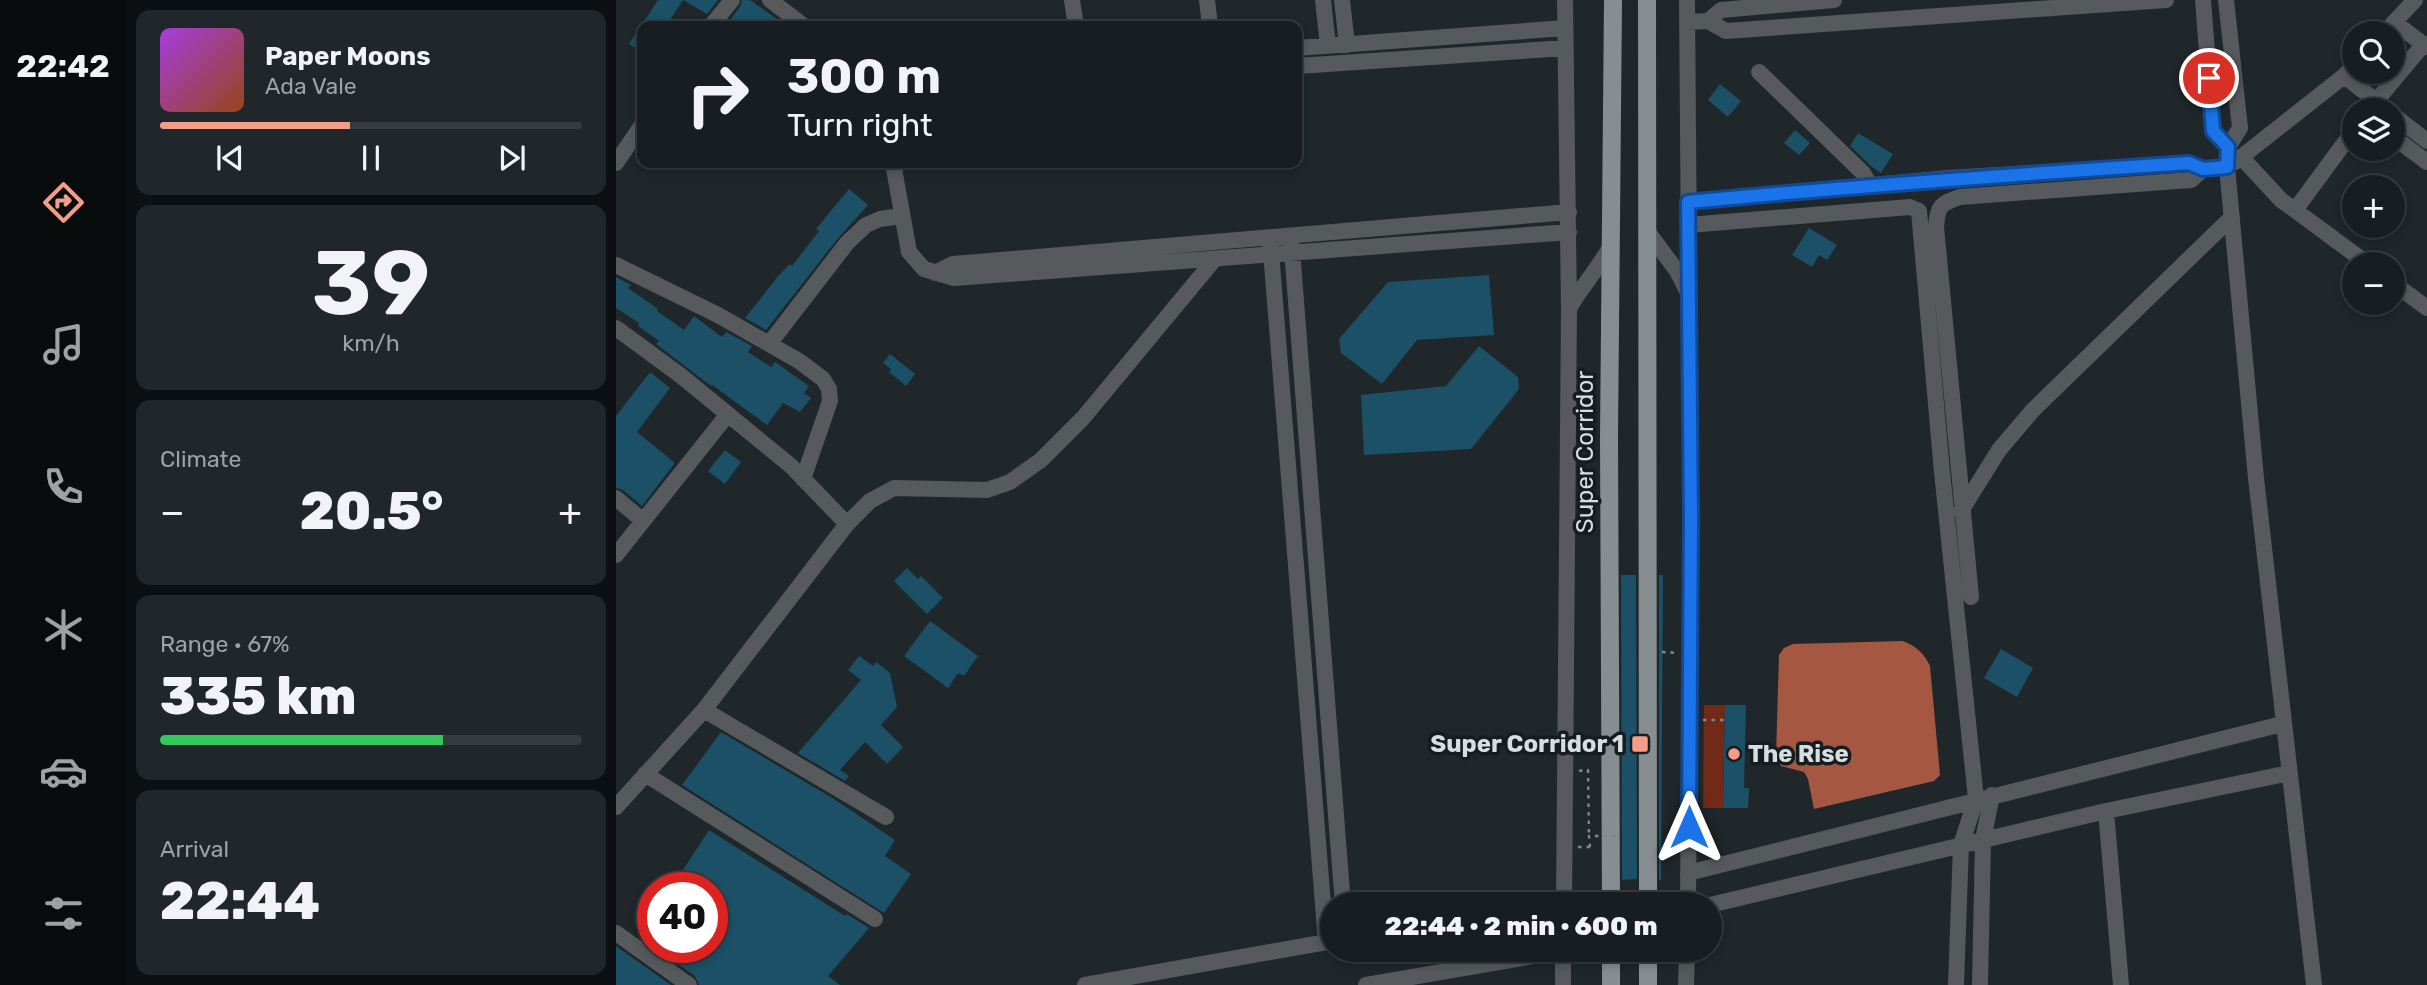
<!DOCTYPE html>
<meta charset="utf-8">
<style>
body{margin:0;font-family:Rubik,sans-serif;background:#202629;color:#f1f3f6;height:100vh;display:flex;flex-direction:column;font-size:26px;white-space:nowrap}
*{box-sizing:border-box;margin:0}
p{font-size:23px;color:#9ea2a5}
.icon{flex:none;width:38px;height:38px;fill:none;stroke:currentColor;stroke-width:2;stroke-linecap:round;stroke-linejoin:round}
.map{position:relative;flex:1;overflow:hidden}
.side{display:flex;flex-direction:column;gap:10px;padding:10px;background:#0d1012;width:490px}
.side>*{flex:none}
.hud{position:absolute;left:21px;top:21px;width:665px;height:147px;border-radius:14px;box-shadow:0 4px 10px #0003,0 0 0 2px #363b3e;background:#171d20;color:#f1f3f6;overflow:hidden}
.buttons{position:absolute;left:1726px;top:21px;display:grid;gap:14px}
.buttons a{display:grid;place-items:center;width:63px;height:63px;border-radius:50%;background:#171d20;box-shadow:0 4px 10px #0003,0 0 0 2px #363b3e;font-size:35px}
.speed{position:absolute;left:21px;top:872px;display:flex;gap:14px;font-size:35px;font-weight:700;text-align:center}
.speed>*{display:grid;place-content:center;width:91px;height:91px;border-radius:50%;background:#171d20;box-shadow:0 4px 10px #0003,0 0 0 2px #363b3e;line-height:1}
.speed .limit{border:10px solid #d22;background:#fff;color:#111}
.pin{position:absolute;display:grid;place-items:center;width:60px;height:60px;color:#fff;margin:-30px;border:4px solid #fff;border-radius:50%;box-shadow:0 2px 7px #0007}
.me{position:absolute;width:77px;margin:-38px;rotate:0deg;stroke-linejoin:round;filter:drop-shadow(0 0 5px #0008)}
.turn{display:flex;align-items:center;gap:24px;height:147px;padding:0 35px;font-size:32px}
.turn .icon{width:91px;height:91px;stroke-width:2.5}
.turn b{display:block;font-size:49px;line-height:60px}
.big{font-size:52px;font-weight:800;line-height:1.1}
.side .widget{flex:1;display:flex;flex-direction:column;justify-content:center;gap:10px;min-width:0;padding:0 24px;border-radius:14px;background:#202629}
.side .dial{align-items:center;gap:0}
.dial b{font-size:91px;line-height:1}
.song{display:flex;align-items:center;gap:21px}
.cover{width:84px;height:84px;border-radius:10px;background:linear-gradient(135deg,hsl(280 70% 55%),hsl(20 70% 35%))}
.played{height:7px;border-radius:4px;background:linear-gradient(90deg,#f49e87 45%,#363b3e 45%)}
.keys{display:flex;justify-content:space-around;direction:ltr}
.heat{display:flex;justify-content:space-between;align-items:center;font-size:38px;direction:ltr}
.charge{height:10px;border-radius:5px;background:linear-gradient(90deg,#34c759 67%,#363b3e 0)}
.trip{position:absolute;left:704px;top:892px;width:402px;height:70px;border-radius:35px;background:#171d20;box-shadow:0 4px 10px #0003,0 0 0 2px #363b3e;font-weight:800;line-height:70px;text-align:center}
main{display:flex;flex:1;min-height:0}
.dock{display:flex;flex-direction:column;width:126px;justify-content:space-around;align-items:center;background:#090c0d;color:#9ea2a5}
.dock .icon{width:49px;height:49px}
.dock .active{color:#f49e87}
.dock b{font-size:32px;color:#f1f3f6}
.map>svg:first-child{display:block}
</style>
<main>
<nav class="dock">
<b>22:42</b>
<svg class="icon active" aria-label="directions" viewBox="0 0 24 24"><path d="M12 3l9 9-9 9-9-9zM9 14v-3h6M13 9l2 2-2 2"/></svg>
<svg class="icon" aria-label="music" viewBox="0 0 24 24"><path d="M9 18V5l10-2v13"/><circle cx="6" cy="18" r="3"/><circle cx="16" cy="16" r="3"/></svg>
<svg class="icon" aria-label="phone" viewBox="0 0 24 24"><path d="M5 4h4l2 5-3 2q2 4 5 5l2-3 5 2v4C11 20 4 13 5 4z"/></svg>
<svg class="icon" aria-label="climate" viewBox="0 0 24 24"><path d="M12 3v18M4 7l16 10M4 17L20 7"/></svg>
<svg class="icon" aria-label="car" viewBox="0 0 24 24"><path d="M5 17H2v-5l4-1 3-4h7l3 4 3 1v5h-3M9 17h6M6 11h13"/><circle cx="7" cy="17" r="2"/><circle cx="17" cy="17" r="2"/></svg>
<svg class="icon" aria-label="filters" viewBox="0 0 24 24"><path d="M4 7h16M4 17h16"/><circle cx="9" cy="7" r="2"/><circle cx="15" cy="17" r="2"/></svg>
</nav>
<section class="side">
<div class="widget">
<div class="song"><i class="cover"></i><div><b>Paper Moons</b><p>Ada Vale</p></div></div>
<div class="played"></div>
<div class="keys"><svg class="icon" aria-label="previous" viewBox="0 0 24 24"><path d="M18 5L8 12l10 7zM5 5v14"/></svg><svg class="icon" aria-label="pause" viewBox="0 0 24 24"><path d="M8 5v14M16 5v14"/></svg><svg class="icon" aria-label="next" viewBox="0 0 24 24"><path d="M6 5l10 7-10 7zM19 5v14"/></svg></div>
</div>
<div class="widget dial"><b>39</b><p>km/h</p></div>
<div class="widget"><p>Climate</p>
<div class="heat"><a>−</a><b class="big">20.5°</b><a>+</a></div>
</div>
<div class="widget"><p>Range · 67%</p><b class="big">335 km</b><div class="charge"></div></div>
<div class="widget"><p>Arrival</p><b class="big">22:44</b></div>
</section>
<div class="map">
<svg width="1811" height="985" viewBox="0 0 1811 985">
<rect width="100%" height="100%" fill="#1f272a"/>
<path fill="#702a17" d="M1088,705H1109L1107,808H1087Z"/>
<path fill="#a65742" d="M1287,641C1301,647 1308,653 1314,666L1324,775L1318,781L1198,809L1192,779L1188,772L1165,766L1160,756L1163,655L1168,648L1177,644Z"/>
<path fill="#1b5066" d="M42,0H67L50,26H26V52L13,44Z
M67,0H102L91,14Z
M126,0H134L171,26H109L124,7Z
M1104,84L1125,101L1112,117L1092,100Z
M1179,130L1194,143L1183,155L1168,143Z
M1242,133L1277,154L1265,173L1256,167L1234,146Z
M233,189L252,205L223,237L150,330L129,318L163,275L174,264L176,266L203,231L200,229Z
M1193,228L1221,245L1211,260L1203,255L1196,267L1176,255Z
M873,275L878,335L801,340L766,384L725,353L723,339L772,282Z
M0,277L15,285L12,288L42,309L41,311L68,330L78,316L106,337L110,332L136,346L132,352L155,367L159,362L193,386L188,393L195,398L184,412L167,403L151,425L96,385L95,386L40,344L43,341L22,326L23,323L0,308Z
M863,346L902,377L903,389L855,449L748,455L745,395L830,386Z
M274,354L299,374L290,386L273,372L275,369L267,363Z
M34,372L54,388L21,432L59,463L26,506L7,490L0,488V416Z
M109,450L125,462L109,484L92,471Z
M291,568L302,579L305,576L327,598L311,614L278,581Z
M1005,575H1020L1021,879L1006,880Z
M1043,575H1047L1045,880H1043Z
M314,621L362,656L348,676L342,673L332,688L288,656Z
M1385,649L1417,668L1401,697L1368,678Z
M243,656L257,666L260,662L274,673L281,707L265,725L287,747L271,764L249,742L224,770L233,776L229,781L182,753L245,680L232,670Z
M1109,705H1130L1128,788H1133L1132,808H1107Z
M105,732L218,799L279,840L269,856L295,874L268,913L66,785Z
M93,830L229,916L231,914L253,928L212,976L224,985H83L79,976L47,954L52,947H96V887H56Z
M0,946L55,985H0Z"/>
<g fill="none" stroke-linecap="round" stroke-linejoin="round">
<path stroke="#818789" stroke-width="2.5" stroke-dasharray="3.5 5" stroke-linecap="butt" d="M1046,652L1060,653
M1087,720H1109
M963,771L972,770L973,836
M962,847H974"/>
<path stroke="#565a5c" stroke-width="16" d="M154,0L188,26
M456,0L460,26
M591,0L594,26
M707,0L712,46
M726,0L731,45
M1071,0L1075,518L1072,905
M1587,0L1597,131L1612,147
M1610,0L1624,128L1612,147L1611,167
M1092,21L1105,10L1218,0
M1071,22L1092,21L1110,31L1550,0
M1778,22L1811,47
M95,26L116,0
M1768,33L1799,0
M681,48L949,28
M681,66L950,48
M1143,72L1247,173L1254,185
M1728,76L1772,110
M1760,101L1808,44
M1776,114L1811,141
M1776,136L1811,162
M1626,158L1665,200L1752,264
M1619,162L1728,76L1738,66
M0,163L26,125
M277,163L293,252L308,269L338,278L953,232
M1072,202L1333,178L1573,163L1587,169L1611,167L1640,478L1698,985
M1679,210L1738,130
M1072,225L1294,207L1303,211L1326,472L1360,799L1345,845L1340,985
M1032,232L1061,271L1071,291
M675,237L727,905
M654,239L710,942
M0,265L102,315L183,361L207,379L213,389L214,401L187,479
M319,273L337,264L953,212
M1776,282L1811,308
M954,307C966,286 982,269 994,247
M0,328L64,375L175,466L231,524L88,710L0,807
M153,344L231,243L250,225L264,219L286,216
M0,498L27,521
M1345,511L1383,450L1417,410L1616,217
M231,524L254,501L278,488L371,490L394,482L425,460L467,418L598,260
M0,555L112,414
M1355,597L1320,227C1322,205 1324,204 1344,197L1575,180L1587,169
M88,710L270,817
M29,774L259,919
M1490,811L1505,985
M1072,873L1666,724
M921,905L948,900
M948,905L953,309L949,0
M1094,905L1490,811L1673,773
M0,933L73,985
M469,985L716,941
M750,985L947,951
M947,985V950
M1070,985L1071,950
M1364,985L1367,840L1376,795"/>
<path stroke="#868e92" stroke-width="18" d="M1031,0L1032,905
M995,905L993,437L997,0
M995,950V985
M1032,950V985"/>
<path stroke="#818789" stroke-width="2.5" stroke-dasharray="3.5 5" stroke-linecap="butt" d="M974,847L973,836H1001"/>
</g>
<g fill="none" stroke-linecap="round" stroke-linejoin="round">
<g stroke="#114b97" stroke-width="18">
<path id="route" d="M1073,827L1075,518L1072,202C1239,186 1406,174 1573,163L1587,169L1611,167L1612,147L1597,131L1593,78"/>
</g>
<use href="#route" stroke="#1a73e8" stroke-width="12"/>
</g>
<g fill="#f49e87" stroke="#161d21" stroke-width="2.5">
<rect x="1015" y="735" width="18" height="18" rx="3.5"/>
<circle cx="1118" cy="754" r="7"/>
</g>
<g text-anchor="middle" dominant-baseline="central" stroke-width="7" stroke-linejoin="round" paint-order="stroke">
<g font-size="24" fill="#d8dddf" stroke="#161d21">
<text transform="translate(969 452) rotate(-90)">Super Corridor</text>
</g>
<g font-size="24" font-weight="bold" fill="#d8dddf" stroke="#161d21" text-anchor="end">
<text x="1008" y="744">Super Corridor 1</text>
<text x="1132" y="754" text-anchor="start">The Rise</text>
</g>
</g>
</svg>
<div class="buttons">
<a><svg class="icon" aria-label="search" viewBox="0 0 24 24"><circle cx="10" cy="10" r="6"/><path d="M15 15l6 6"/></svg></a>
<a><svg class="icon" aria-label="layers" viewBox="0 0 24 24"><path d="M12 4l9 5-9 5-9-5zM3 14l9 5 9-5"/></svg></a>
<a>+</a>
<a>−</a>
</div>
<div class="speed"><div class="limit">40</div></div>
<div class="pin" style="left:1593px;top:78px;background:#d93025"><svg class="icon" aria-label="arrive" viewBox="0 0 24 24"><path d="M6 21V4h12l-3 4 3 4H6"/></svg></div>
<svg class="me" style="left:1073px;top:827px" viewBox="-20 -20 40 40"><path d="M0-17L14 15 0 8-14 15z" fill="#1a73e8" stroke="#fff" stroke-width="4"/></svg>
<div class="trip">22:44 · 2 min · 600 m</div>
<div class="hud">
<div class="turn"><svg class="icon" aria-label="right" viewBox="0 0 24 24"><path d="M7 20v-9h11M14 6l5 5-5 5"/></svg><div><b>300 m</b>Turn right</div></div>
</div>
</div>
</main>
